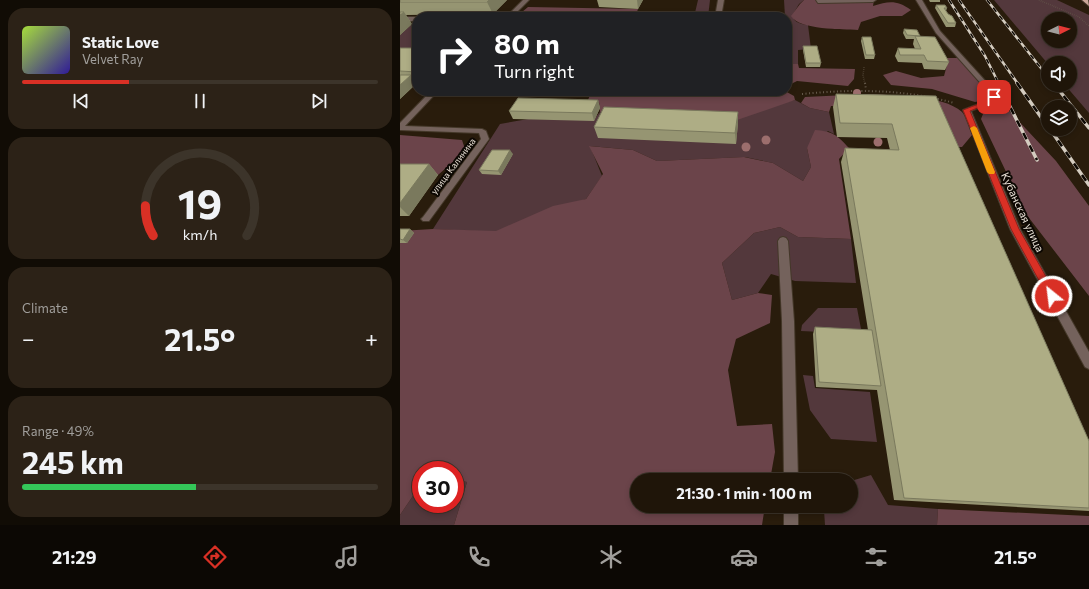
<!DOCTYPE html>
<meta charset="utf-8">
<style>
body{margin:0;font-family:Commissioner,sans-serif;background:#2c2217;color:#f1f3f6;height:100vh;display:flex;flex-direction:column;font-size:15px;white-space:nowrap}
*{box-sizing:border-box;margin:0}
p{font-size:13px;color:#a19f9c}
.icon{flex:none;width:22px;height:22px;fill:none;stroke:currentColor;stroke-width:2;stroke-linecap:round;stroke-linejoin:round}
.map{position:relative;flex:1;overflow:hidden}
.side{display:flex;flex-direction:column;gap:8px;padding:8px;background:#110c05;width:400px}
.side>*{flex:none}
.top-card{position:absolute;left:12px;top:12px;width:380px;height:84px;border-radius:16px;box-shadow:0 2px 6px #0003,0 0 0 1px #3c342a;background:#202124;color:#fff;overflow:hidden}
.needle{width:26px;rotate:84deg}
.fabs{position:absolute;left:641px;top:12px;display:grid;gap:8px}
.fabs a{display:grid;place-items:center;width:36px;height:36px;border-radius:50%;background:#1f1509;box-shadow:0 2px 6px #0003,0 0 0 1px #3c342a;font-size:20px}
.speed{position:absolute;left:12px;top:461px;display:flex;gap:8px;font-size:20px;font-weight:700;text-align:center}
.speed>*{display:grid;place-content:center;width:52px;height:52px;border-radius:50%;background:#1f1509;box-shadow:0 2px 6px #0003,0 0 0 1px #3c342a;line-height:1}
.speed .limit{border:6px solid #d22;background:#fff;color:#111}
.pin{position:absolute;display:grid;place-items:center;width:34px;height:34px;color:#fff;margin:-17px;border-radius:8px;box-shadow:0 2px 6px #0006}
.me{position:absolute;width:44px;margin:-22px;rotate:331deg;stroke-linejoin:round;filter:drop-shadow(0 0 3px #0008)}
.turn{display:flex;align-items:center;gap:14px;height:84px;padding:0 16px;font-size:18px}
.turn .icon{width:52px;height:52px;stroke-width:2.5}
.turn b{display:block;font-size:28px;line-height:34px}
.big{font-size:30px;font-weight:700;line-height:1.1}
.side .card{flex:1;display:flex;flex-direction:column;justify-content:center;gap:6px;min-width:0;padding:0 14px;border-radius:16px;background:#2c2217}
.side .dial{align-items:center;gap:0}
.dial svg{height:104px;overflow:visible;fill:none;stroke:#3c342a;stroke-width:7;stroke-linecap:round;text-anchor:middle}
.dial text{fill:#f1f3f6;stroke:none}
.song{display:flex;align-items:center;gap:12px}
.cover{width:48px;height:48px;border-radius:6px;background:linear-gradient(135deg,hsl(80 70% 55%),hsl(250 70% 35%))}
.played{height:4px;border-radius:2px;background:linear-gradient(90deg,#d93025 30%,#3c342a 30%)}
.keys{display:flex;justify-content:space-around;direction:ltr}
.heat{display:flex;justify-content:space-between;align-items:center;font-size:22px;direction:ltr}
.charge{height:6px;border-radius:3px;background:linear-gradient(90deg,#34c759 49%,#3c342a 0)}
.trip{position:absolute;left:230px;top:473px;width:228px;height:40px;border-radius:20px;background:#1f1509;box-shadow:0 2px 6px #0003,0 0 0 1px #3c342a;font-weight:700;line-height:40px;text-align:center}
.dock{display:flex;height:64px;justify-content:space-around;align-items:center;background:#0c0804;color:#a19f9c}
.dock .icon{width:28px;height:28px}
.dock .selected{color:#d93025}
.dock b{font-size:18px;color:#f1f3f6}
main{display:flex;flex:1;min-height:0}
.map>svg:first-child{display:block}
</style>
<main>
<section class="side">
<div class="card">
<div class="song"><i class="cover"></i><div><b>Static Love</b><p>Velvet Ray</p></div></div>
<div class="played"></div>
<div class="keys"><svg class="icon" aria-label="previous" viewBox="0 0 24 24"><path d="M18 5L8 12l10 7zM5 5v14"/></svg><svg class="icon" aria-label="pause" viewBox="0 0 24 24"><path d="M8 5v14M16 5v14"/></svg><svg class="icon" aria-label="next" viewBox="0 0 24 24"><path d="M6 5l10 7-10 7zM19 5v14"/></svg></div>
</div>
<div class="card dial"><svg viewBox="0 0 100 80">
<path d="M14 69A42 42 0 1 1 86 69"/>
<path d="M14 69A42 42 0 0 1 8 46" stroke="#d93025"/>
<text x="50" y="56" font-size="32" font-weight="700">19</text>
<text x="50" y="72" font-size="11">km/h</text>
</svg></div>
<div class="card"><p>Climate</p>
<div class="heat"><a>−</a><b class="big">21.5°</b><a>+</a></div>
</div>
<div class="card"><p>Range · 49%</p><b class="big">245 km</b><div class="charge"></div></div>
</section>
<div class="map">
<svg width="689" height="525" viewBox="0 0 689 525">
<rect width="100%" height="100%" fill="#291c0c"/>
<path fill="#53383c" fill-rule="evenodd" d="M298,0H310L308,17H294Z
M384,0H404L399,4L392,16C395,23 401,24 408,25L411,49L398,50V64H387V17H385Z
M594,0H657L689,15V113L665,85H670V63H648V64ZM648,19H670V41H648Z
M17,23V57L0,58V35L12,24Z
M395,100L410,108L429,112L434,134L428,131L407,148L411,167L403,181L373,163L345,157L257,161L233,150L190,146L202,176L186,199L95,232L33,229L100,124L128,119L193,120L200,112L219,110L381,103Z
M380,227L398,237L451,239L456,283L395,281L371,274L358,293L332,300L322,263L354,233Z
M418,308H457L462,334L401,331L402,325Z
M403,375L413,376L415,388L470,392L477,442L431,439L410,410Z
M471,475L488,505L538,509L537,525H425L424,510L426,506H451V481Z
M55,480L67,482L54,525H0V515L21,484V504H55Z"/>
<path fill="#6b444a" d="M404,0H474L473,6C489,1 497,0 511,10L502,16H480L461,22L458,30C443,29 399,30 391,16L400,4Z
M128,7L238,9L235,17H116Z
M546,58H559L591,95L590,99L575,102L532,89L491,85L483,75L496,71L521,78L544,76L547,65Z
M387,64H398L399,68L455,69L454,79L448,86L397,81L387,86Z
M192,91H385L394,96L395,100L337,120L219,110L200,112L199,102H187Z
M468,94C494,96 542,94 562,112C567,117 569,128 572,135L562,147H547L531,109L431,106L429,112L410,108L401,103L405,97Z
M600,101L656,161L689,206V296L626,214L581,119L585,109Z
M415,130C432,131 437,135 449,148L439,159L451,239L398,237L380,227L354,233L322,263L332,300L358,293L372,295L370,323L336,339L328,370L337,426L372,424L375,452L370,480H237V506H365L362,525H54L67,482L55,480V470H21V484L0,515V231L33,229L96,231L153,206L186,199L203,174L189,146L233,150L257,161L344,157L373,163L403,181L411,167L407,148Z
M0,135L62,140L65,149L54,161L38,175H0Z
M538,509L689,516V525H537Z"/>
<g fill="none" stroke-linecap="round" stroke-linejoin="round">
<g stroke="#443829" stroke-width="2">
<path id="minor" d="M123,0H129L112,17H106Z
M318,0H324L321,17H315Z
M416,0H476L473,2L418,3Z
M516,0H522L540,31L589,85L597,97L593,102L571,111L620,229L689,352V369L685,367L610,229L563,110L589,100L591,97L584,87L536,33Z
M0,17H17V21H0Z
M31,91H38L5,126L82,129L86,131L89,139L29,221H23L21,219L23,217L81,139L79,133L0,130V123Z
M383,237L386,238L388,241L394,321L398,480H384L382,321L378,241L380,238Z
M384,506H398V525H384Z"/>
</g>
<g stroke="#443829" stroke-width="2">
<path id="major" d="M682,0H688L689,6Z"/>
</g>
<path stroke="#675b4d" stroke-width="1.5" stroke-dasharray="0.5 1.5" stroke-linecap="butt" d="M639,0L679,17L689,26
M464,67L463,75L465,84"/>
<path stroke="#675b4d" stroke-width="2" stroke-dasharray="1 2.5" stroke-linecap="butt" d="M465,83L466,90
M402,94C454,89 504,89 554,103"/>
<use href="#minor" fill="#74625c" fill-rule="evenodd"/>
<use href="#major" fill="#caa799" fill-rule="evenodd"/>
<g stroke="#d4ccc0" stroke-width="2.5">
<path id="rail-far1" d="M549,0L585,56L599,84
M559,0L618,84
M587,0L648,77"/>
</g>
<g stroke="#d4ccc0" stroke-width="3.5">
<path id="rail" d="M598,83L637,160
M617,83L648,127
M655,85L689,128
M650,129L689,185"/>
</g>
<use href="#rail-far1" stroke="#0d0803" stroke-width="1.5" stroke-dasharray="5" stroke-linecap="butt"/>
<use href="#rail" stroke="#0d0803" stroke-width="2.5" stroke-dasharray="7" stroke-linecap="butt"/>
</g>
<g fill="#9c6e6d">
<circle cx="457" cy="93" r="4"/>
<circle cx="366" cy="140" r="4.5"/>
<circle cx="478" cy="142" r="4.5"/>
<circle cx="346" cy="147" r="4.5"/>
</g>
<path fill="#969572" d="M0,0H107L93,14L6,15L12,24L0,35Z
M197,0H243L238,9L199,7Z
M529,0H540V2H530Z
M536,5L547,8L546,11L556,23L555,27H546L535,8Z
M504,29L520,36L549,62L545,70L524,69L522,63L498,62L495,56L498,48L515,49L513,44L514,39H506L503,33Z
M462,37L475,55L474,59H465L461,41Z
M403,46L421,63L420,67H406L403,50Z
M0,48H17V82H16L17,83L0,99Z
M436,94L536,96L689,441V511L494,500L477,390L416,387L413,334L415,327L468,330L441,162L445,148L490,150L487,138L437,137L433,107Z
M198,100L200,108L194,121L113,119L109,111Z
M338,112V123L336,144L198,138L194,127Z
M113,154L101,175L82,174L79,170Z
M0,164H29L38,175L9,216H0Z
M0,229H10L14,233L7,243H0Z"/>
<path fill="#7a795d" d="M89,0H107L93,14L87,2Z
M237,0H243L238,9Z
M4,12L12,24L0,35V15Z
M11,75L17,83L0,99V85Z
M198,100L200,108L194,121L192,113Z
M338,112V123L336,144L335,133Z
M110,150L113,154L101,175L98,171Z
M29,164L38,175L9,216L0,207V203Z
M10,229L14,233L7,243L3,240Z"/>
<path fill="#aead85" stroke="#7a795d" d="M0,0H89L87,2H0Z
M536,5H545L547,8H544L548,14L552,16L556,23H548Z
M0,12H4L0,15Z
M504,29L517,30L520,36L507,35Z
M515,36L535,37L549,62L527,61L524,55H500L498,48L521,49Z
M462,37H471L475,55H466Z
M403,46H417L421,63H406Z
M0,48H17V72L0,71Z
M0,75H11L0,85Z
M436,94L536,96L689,441V508L504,498L445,148L499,150L492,124L440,123Z
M118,98L198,100L192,113L109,111Z
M204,107L338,112L335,133L194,127Z
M92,150H110L98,171L79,170Z
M0,164H29L0,203Z
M0,229H10L3,240L0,239Z
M415,327L472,330L481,386L419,382Z"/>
<path fill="#d93025" stroke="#8d1f18" d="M592,95L597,97L593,102L570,111L619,229L657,296L656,299L652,300L649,299L611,229L563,110L589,100Z"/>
<path fill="#f59e0b" d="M574,126L577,128L595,172L594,174H589L587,172L570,128Z"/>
<g text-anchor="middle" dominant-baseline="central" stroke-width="4" stroke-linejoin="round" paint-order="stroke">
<g font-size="9" fill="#ebe3d8" stroke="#0d0803">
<text transform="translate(53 166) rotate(-53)">улица Калинина</text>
</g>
<g font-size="11" fill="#ebe3d8" stroke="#0d0803">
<text transform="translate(623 212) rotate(65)">Кубанская улица</text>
</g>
</g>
</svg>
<div class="fabs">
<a><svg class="needle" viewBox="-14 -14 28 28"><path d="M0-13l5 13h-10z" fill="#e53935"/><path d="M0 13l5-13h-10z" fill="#a19f9c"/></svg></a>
<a><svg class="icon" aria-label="sound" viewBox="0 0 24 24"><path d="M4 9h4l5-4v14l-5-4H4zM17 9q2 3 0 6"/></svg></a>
<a><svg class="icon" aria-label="layers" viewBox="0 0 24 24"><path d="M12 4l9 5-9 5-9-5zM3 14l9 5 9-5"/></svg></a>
</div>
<div class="speed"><div class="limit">30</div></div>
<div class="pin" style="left:594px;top:97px;background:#d93025"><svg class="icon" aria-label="arrive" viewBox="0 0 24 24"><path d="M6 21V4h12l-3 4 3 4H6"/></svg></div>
<svg class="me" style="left:652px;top:296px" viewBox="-20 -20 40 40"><circle r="17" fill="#d93025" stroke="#fff" stroke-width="3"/><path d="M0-11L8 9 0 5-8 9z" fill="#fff"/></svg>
<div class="trip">21:30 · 1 min · 100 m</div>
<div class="top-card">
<div class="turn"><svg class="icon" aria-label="right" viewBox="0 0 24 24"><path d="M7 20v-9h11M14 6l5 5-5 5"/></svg><div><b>80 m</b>Turn right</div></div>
</div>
</div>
</main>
<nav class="dock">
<b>21:29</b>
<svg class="icon selected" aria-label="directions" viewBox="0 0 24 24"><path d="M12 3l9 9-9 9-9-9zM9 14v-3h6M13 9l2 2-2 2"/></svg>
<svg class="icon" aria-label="music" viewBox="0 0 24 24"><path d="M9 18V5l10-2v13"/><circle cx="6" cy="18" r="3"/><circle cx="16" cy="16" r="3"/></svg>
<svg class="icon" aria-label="phone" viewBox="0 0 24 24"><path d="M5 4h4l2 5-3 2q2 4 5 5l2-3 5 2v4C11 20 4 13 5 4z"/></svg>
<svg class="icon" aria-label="climate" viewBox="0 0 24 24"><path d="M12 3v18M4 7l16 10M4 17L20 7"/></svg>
<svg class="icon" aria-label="car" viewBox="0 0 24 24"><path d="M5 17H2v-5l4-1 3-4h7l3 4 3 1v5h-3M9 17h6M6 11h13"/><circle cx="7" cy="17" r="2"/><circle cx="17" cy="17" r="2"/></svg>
<svg class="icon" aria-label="filters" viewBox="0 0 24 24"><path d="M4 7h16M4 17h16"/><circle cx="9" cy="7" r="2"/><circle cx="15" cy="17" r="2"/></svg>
<b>21.5°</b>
</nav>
